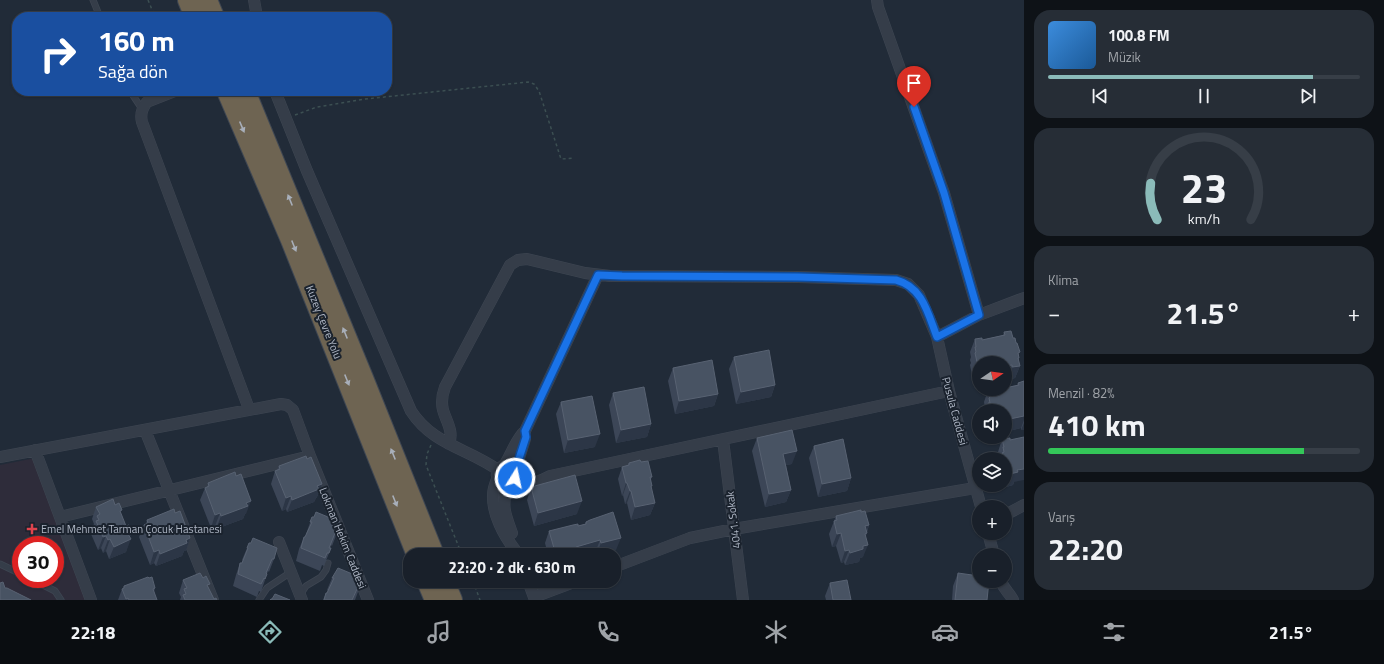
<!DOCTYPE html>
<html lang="tr">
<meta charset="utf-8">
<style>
body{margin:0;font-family:"Titillium Web",sans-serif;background:#262d36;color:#f1f3f6;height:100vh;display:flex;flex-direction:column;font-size:15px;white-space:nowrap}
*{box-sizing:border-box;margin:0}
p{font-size:13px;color:#9fa3a8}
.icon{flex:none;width:22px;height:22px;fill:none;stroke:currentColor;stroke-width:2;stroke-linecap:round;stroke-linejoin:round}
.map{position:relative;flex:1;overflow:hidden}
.details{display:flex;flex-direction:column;gap:10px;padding:10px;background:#0e1217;width:360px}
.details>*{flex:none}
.hud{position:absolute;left:12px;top:12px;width:380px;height:84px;border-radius:16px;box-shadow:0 1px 3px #0004,0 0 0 1px #373e47;background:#1a4fa0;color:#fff;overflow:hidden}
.needle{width:26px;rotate:77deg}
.tools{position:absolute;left:972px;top:356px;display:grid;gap:8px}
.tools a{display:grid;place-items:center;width:40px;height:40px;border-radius:50%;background:#19202a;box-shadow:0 1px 3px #0004,0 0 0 1px #373e47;font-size:20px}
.speed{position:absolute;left:12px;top:536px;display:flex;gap:8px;font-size:20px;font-weight:700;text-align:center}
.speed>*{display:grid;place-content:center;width:52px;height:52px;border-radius:50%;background:#19202a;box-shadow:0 1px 3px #0004,0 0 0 1px #373e47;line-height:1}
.speed .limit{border:6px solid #d22;background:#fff;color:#111}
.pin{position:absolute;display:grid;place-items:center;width:34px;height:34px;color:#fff;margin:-41px -17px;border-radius:50% 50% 50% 0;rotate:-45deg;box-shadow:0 0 4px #0007}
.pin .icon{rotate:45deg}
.me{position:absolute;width:44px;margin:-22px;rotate:10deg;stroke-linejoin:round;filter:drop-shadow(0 0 3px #0008)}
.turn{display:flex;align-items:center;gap:14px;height:84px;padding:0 20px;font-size:18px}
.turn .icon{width:52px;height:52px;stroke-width:2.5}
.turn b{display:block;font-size:28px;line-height:34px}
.big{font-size:30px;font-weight:700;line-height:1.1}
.details .tile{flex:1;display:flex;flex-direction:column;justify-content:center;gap:6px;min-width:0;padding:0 14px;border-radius:16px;background:#262d36}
.details .dial{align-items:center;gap:0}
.dial svg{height:104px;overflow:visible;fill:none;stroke:#373e47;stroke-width:7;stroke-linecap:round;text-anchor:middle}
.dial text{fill:#f1f3f6;stroke:none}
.song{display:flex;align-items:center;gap:12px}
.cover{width:48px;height:48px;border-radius:6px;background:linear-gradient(135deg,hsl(210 70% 55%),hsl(210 70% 35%))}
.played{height:4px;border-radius:2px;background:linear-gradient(90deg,#8bbbb9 85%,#373e47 85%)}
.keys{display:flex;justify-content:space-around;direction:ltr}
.heat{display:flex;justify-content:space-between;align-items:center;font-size:22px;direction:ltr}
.charge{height:6px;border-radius:3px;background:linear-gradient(90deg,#34c759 82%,#373e47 0)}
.trip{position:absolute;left:403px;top:548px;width:218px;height:40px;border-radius:16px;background:#19202a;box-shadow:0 1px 3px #0004,0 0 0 1px #373e47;font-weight:700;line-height:40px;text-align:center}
.tabs{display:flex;height:64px;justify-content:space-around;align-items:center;background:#0a0d11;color:#9fa3a8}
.tabs .icon{width:28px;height:28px}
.tabs .active{color:#8bbbb9}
.tabs b{font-size:18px;color:#f1f3f6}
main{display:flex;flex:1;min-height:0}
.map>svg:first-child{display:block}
</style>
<main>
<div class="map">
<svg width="1024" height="600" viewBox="0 0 1024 600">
<rect width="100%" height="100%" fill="#212b38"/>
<path fill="#2e2c3a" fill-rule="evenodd" d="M35,458L91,600H0V465ZM21,545H55V579H21Z"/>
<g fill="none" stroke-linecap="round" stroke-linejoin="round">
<g stroke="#3e4652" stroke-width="7">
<path id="lane" d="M93,0L100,17
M130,91L142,109
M0,564L21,574
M31,579L55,591L61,600
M300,595L306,586L321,577L326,570L328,563
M259,600L267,588L291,572"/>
</g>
<g stroke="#3e4652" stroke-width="12">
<path id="street" d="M254,0L257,17
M877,0L878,7L944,193L979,315
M175,91L147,102C142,108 140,114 142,122L249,409
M275,91L307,171L411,411C433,445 467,448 498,470
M937,337L979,315L1024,298
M145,430L213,600
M723,440L743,600
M449,444C454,431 446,421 443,410C441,402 442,395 445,387L510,265L518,260L527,259L585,273L610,276L798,277L896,280L908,284L919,295L937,337L949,391L981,507
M35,450L91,600
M0,457L281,404L287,405L293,410L310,456
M503,466L507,465L513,468L516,474C515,484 507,487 499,482C497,479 496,477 497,473C498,468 502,467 505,464C512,453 516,439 525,431L598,275
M515,471L525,439
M497,479C495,484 493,489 493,495C492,514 504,536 515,550
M511,483C524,487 539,482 550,476L949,391
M508,485C501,505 505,514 512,533
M1005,515L1024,505
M60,517L310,456L368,600
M988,533L994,555
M279,542L302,600
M614,567L690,538L734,529L975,488
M528,581L535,600
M1001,581C1004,590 1009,592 1013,600
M534,597L577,581"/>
</g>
<g stroke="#3f4753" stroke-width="22">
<path id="highway" d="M188,0L195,17
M207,0L214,17
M227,91L291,240L417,555
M245,91L363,378L434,555
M427,581L435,600
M444,581L452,600"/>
</g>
<path stroke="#3c4f52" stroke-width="1.5" stroke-dasharray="3 3" stroke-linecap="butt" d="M148,0L155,17
M295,115L317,107L365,99L528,82L534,84L539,91L561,159L574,158
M431,445L427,454L426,465L462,555
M473,581L480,600"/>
<use href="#lane" stroke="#353d49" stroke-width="5.5"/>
<use href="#street" stroke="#353d49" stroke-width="11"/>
<use href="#highway" stroke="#6e6452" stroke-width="20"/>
</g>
<path fill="#3c4657" d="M1004,332L1013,338L1019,355V358L1018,360L1020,366L1015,378L1008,380L1007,378H1005V363H979V387H978L976,379L975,380L974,375H972L970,365L971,363L970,360L971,357L970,352L975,339L982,340L1003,335Z
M734,357L775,385L771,397L736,404L729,369Z
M673,368L718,394L714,406L675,414L668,381Z
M1024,381V430H1021V428L1005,432V411H984L985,408L984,402L988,390H996L1017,385L1018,383Z
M613,393L651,424L647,437L616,443L609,405Z
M561,402L595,447L564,453L556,414Z
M757,438L792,464L786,465L791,490L786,502L765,507L752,451Z
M1002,439L1014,482L1013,485L1006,487L1005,483V459H998L999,457L998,452Z
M814,446L851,478L847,491L818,497L809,458Z
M307,459L322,484L317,497L316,498L314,502L287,512L286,509L282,511L271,484L275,471L277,470L279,466Z
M641,462L652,477L651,479V489L655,503L650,515L631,520L627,503L625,504L623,495L622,496L618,479L622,467L628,465L629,463Z
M208,483L246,514H245L243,519L216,529L215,526L211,528L200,500L205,488L207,487Z
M531,487L577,514L534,526L527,500Z
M115,505L121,514L130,537L126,552L109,559L106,551L103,553L101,548L98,550L91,534L93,530L92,528L94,524L92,519L96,507Z
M861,512L869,525L866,536L863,557L860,558L859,562L845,565L844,562L841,563L836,546L832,547L829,534L836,516Z
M175,513L190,538L186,551H184L182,556L156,566L154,563L150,565L139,537L144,525L146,524L147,520Z
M312,517L337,533L332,546L331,545L330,548H331L324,566L322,565L320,571L296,561L299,549L304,537H305L306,535V534Z
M586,522L616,550L600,555H596L595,553L588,555H548L545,543L549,531L578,526L585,524Z
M247,548L274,559L269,572L268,571L261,592L259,591L257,597L233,586L236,575L240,563H242L243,561L242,560Z
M958,573L987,600H952L953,586Z
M149,578L155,588L154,592L157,600H118L122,589H123L124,586Z
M203,578L208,587L214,599L217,600H180L181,597L179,593L183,580Z
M332,578L359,589L355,600H323L326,593H327L328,591L327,590Z
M830,583L851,600H826L825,596Z"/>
<path fill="#2c3646" d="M1018,358H1019L1016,366H1020L1015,378L1008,380L1012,367Z
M977,362H978L974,375H972Z
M1012,365L1007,378H1005V366Z
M979,369V372L976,379L975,380Z
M775,385L771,397L736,404L741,392Z
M718,394L714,406L675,414L679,401Z
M1024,416V420L1021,428L1005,432V420Z
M1024,423V430H1021Z
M651,424L647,437L616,443L621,430Z
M600,434L595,447L564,453L568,440Z
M797,451L792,464L779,466L783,454Z
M1007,467H1009L1005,477V473Z
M1024,469V480L1014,482L1013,485L1006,487L1010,474L1017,470Z
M851,478L847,491L818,497L822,484Z
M626,483H627L623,495L622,496Z
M322,484L317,497L316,498L314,502L287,512L292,500L317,486Z
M791,490L786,502L765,507L769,494Z
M630,491H631L627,503L625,504Z
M291,496L286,509L282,511L286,498Z
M251,501L246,514H245L243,519L216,529L221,516L246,503Z
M582,501L577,514L534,526L538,513Z
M655,503L650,515L631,520L635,507Z
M220,513L215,526L211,528L215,515Z
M869,525L866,533H867L862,546L865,526Z
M132,532L129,540L131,539L126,552L109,559L114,547L128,534Z
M841,533L836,546L832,547L837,534Z
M106,536L101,548L98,550L103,537Z
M190,538L186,551H184L182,556L156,566L160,554Z
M621,538L616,550L600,555H596L601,543Z
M110,539L106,551L103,553L108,540Z
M600,540L595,553L588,555H561L576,547Z
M868,545L863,557L860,558L859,562L845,565L850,553L863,546Z
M159,550L154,563L150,565L154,552Z
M849,550L844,562L841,563L845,551Z"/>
<path fill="#485363" stroke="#586272" d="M1011,331L1013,338H1015L1016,343H1017L1020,352L1018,353L1019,358H1018L1020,366L1012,367V365L1005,366V363H979V365L978,362H977L975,353L976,352L975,347H976L975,339L982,338V340L1005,335L1004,332Z
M769,350L775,385L741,392L734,357Z
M712,360L718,394L679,401L673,368Z
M1024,381V416L1005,420V411H990L988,403H990L989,398L990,397L988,390L996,389V390L1005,389V388L1019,385L1018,383Z
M644,387L651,424L621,430L613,393Z
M592,396L600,434L568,440L561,402Z
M792,430L797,451L783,454L791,490L769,494L757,438Z
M1024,437V469L1017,470L1018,472L1010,474L1009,467H1007L1006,462H1005V459H1004L1002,453L1004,452L1003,447H1004L1002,439L1010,438V440Z
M843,439L851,478L822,484L814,446Z
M306,456L307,459L311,457L322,484L317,486L319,489L292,500L291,496L286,498L275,471L280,469L279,466Z
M640,460L641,462L648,461L652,477H650L652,486H651L655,503L635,507L631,491H630L627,483H626L622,467L629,465V463Z
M235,472L236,476L241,474L251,501L246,503L248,506L221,516L220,513L215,515L205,488L209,486L208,483Z
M575,475L582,501L538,513L531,487Z
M113,499L115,505L119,503L122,510L120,511L126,526L129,525L132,532L128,534L131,539L114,547L110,539L108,540L106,536L103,537L96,521L99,520L97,516L100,514L96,507Z
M174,509L175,513L180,511L190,538L186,540L187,543L160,554L159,550L154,552L144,525L148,523L147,520Z
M861,510V512L865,511L869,525L865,526L867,533L865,534L868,545L863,546V549L850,553L849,550L845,551L841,533L837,534L834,521L837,520L836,516Z
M316,512L340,522L337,533H335L329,548H331L329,553H327L325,558L301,548L304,537H305L312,522H310L312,517H314Z
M613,512L621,538L601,543L600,540L576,547L577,550L561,555H556L549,531L573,525L578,524V526L586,524V522L590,520Z
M253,538L277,548L274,559H272L266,573L267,574L265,579L264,578L261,584L238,574L240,563H242L248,548H247L249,543H251Z
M338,568L362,578L359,589H357L352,600H324L326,593H327L334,578H332Z
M200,573L203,578L206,576L210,584L207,585L214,599L216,598L217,600H185L183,595L186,594L184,589L187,588L183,580Z
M958,573L979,576V581H989L987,600H955Z
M148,577L149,578L152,577L155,588L153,589L157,600H129L128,598L126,599L122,589L124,588V586Z
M847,580L851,600H833L830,583Z
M3,582L5,588H7L31,600H0V583Z
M275,594L290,600H270L271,599H272Z"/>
<defs><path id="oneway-solid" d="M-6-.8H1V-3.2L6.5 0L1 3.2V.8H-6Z"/></defs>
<g fill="#a8afba">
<use href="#oneway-solid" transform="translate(242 127) rotate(67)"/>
<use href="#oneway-solid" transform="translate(290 200) rotate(-112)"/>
<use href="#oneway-solid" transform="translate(294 246) rotate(68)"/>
<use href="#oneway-solid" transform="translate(345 333) rotate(-112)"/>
<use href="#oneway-solid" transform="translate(347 380) rotate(68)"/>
<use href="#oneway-solid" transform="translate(393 454) rotate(-112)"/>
<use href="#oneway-solid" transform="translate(395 501) rotate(68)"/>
</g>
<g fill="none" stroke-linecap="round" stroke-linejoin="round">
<g stroke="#114b97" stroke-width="10">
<path id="route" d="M515,478V471L526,437L525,431L598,275L622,276L798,277L896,280C923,287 928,314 937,337L979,315L944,193L914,107"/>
</g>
<use href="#route" stroke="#1a73e8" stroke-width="7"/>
</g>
<path fill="#e0444e" stroke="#1a222d" stroke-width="1.5" d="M30 523h4v4h4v4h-4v4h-4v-4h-4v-4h4z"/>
<g text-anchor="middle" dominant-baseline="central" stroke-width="4" stroke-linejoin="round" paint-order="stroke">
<g font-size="11" fill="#afb7c5" stroke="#1a222d">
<text transform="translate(324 322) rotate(68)">Kuzey Çevre Yolu</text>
<text transform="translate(955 411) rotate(75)">Pusula Caddesi</text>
<text transform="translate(733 520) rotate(-97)">4041. Sokak</text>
<text transform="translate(343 538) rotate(68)">Lokman Hekim Caddesi</text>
</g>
<g font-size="11" fill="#afb7c5" stroke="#1a222d" text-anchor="start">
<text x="41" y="529">Emel Mehmet Tarman Çocuk Hastanesi</text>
</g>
</g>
</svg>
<div class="tools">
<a><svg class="needle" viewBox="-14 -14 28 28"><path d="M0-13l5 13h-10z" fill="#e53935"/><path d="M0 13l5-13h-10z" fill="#9fa3a8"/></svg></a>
<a><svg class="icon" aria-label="sound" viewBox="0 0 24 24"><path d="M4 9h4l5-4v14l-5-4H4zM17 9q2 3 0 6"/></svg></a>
<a><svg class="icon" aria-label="layers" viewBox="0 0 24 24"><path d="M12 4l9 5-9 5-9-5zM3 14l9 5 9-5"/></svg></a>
<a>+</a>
<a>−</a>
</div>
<div class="speed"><div class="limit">30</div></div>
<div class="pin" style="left:914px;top:107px;background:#d93025"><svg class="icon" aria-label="arrive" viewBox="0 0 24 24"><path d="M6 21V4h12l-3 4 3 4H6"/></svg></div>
<svg class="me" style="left:515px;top:478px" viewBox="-20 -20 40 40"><circle r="17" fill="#1a73e8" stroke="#fff" stroke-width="3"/><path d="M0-11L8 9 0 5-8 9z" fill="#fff"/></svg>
<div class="trip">22:20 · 2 dk · 630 m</div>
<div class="hud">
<div class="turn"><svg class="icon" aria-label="right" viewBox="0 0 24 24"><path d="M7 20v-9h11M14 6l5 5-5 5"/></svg><div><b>160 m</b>Sağa dön</div></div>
</div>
</div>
<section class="details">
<div class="tile">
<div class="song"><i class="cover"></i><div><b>100.8 FM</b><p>Müzik</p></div></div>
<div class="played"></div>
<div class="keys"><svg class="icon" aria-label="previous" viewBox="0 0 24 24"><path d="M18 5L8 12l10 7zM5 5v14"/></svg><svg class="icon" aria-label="pause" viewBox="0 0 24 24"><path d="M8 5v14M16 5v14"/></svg><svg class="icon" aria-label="next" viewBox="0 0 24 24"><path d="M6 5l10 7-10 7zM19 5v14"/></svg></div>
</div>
<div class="tile dial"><svg viewBox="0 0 100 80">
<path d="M14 69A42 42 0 1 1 86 69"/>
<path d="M14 69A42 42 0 0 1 9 41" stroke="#8bbbb9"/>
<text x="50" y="56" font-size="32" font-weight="700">23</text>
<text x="50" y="72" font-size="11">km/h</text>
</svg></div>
<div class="tile"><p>Klima</p>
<div class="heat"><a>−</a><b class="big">21.5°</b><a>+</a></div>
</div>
<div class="tile"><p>Menzil · 82%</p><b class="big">410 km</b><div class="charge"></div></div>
<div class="tile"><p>Varış</p><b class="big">22:20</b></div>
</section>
</main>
<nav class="tabs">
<b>22:18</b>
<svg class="icon active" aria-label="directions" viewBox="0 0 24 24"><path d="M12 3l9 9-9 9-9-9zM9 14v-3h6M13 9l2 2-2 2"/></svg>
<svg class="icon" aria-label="music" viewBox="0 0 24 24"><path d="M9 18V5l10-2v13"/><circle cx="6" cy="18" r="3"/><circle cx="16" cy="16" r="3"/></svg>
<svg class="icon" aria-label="phone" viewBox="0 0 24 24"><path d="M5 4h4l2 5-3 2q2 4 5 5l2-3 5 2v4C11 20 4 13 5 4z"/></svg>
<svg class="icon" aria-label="climate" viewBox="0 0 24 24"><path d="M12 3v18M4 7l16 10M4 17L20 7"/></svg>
<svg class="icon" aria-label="car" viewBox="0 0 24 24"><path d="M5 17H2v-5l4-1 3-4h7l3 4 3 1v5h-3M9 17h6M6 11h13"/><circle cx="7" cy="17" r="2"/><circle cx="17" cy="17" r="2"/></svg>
<svg class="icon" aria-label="filters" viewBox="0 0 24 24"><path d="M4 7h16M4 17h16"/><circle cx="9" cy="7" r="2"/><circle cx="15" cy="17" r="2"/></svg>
<b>21.5°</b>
</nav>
